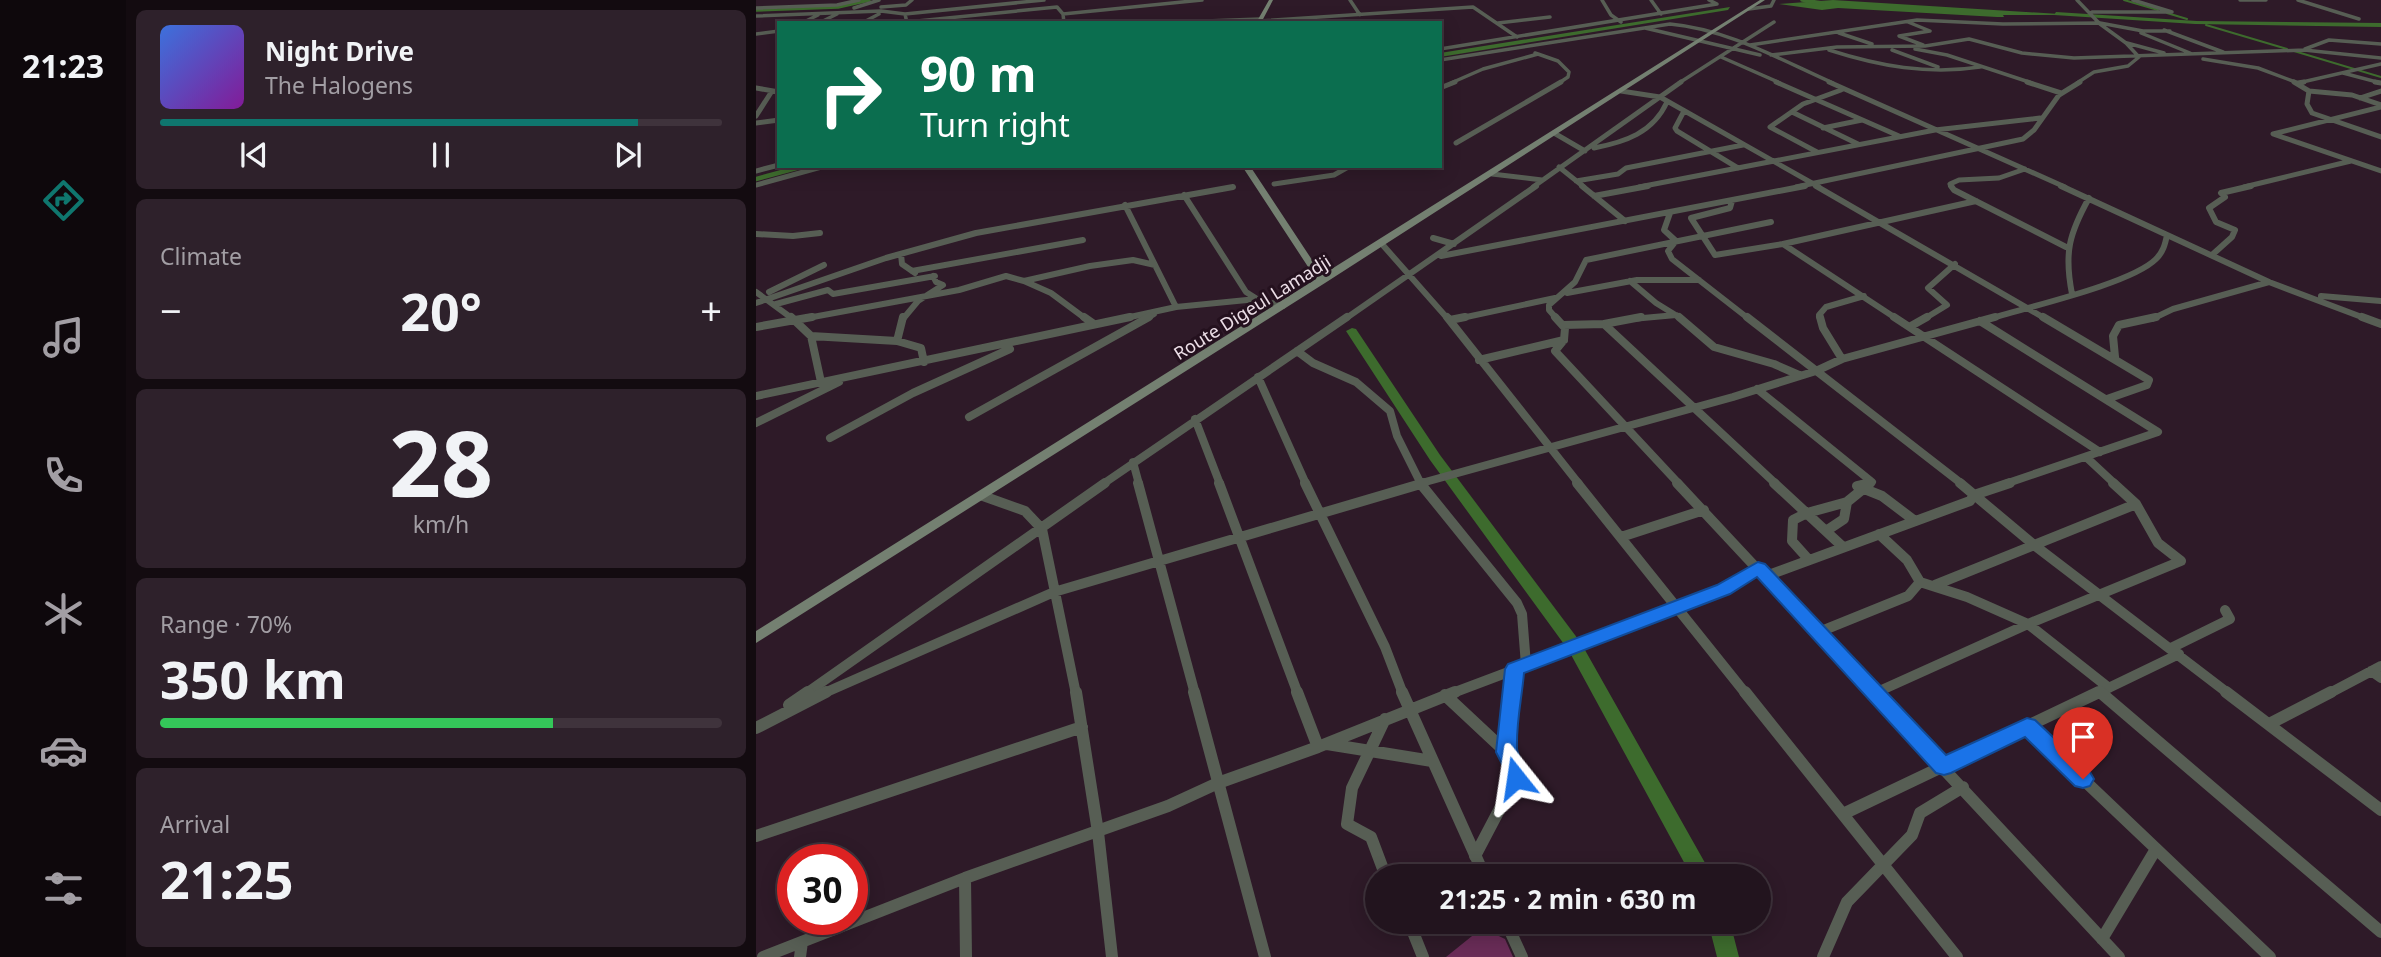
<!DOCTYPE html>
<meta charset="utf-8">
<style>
body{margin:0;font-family:"Noto Sans",sans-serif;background:#2e212b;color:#f1f3f6;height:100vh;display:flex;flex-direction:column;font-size:26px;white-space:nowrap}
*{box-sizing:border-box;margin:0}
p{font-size:23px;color:#a29ea4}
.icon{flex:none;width:38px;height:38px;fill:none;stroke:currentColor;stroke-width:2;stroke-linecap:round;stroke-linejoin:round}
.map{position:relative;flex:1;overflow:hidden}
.side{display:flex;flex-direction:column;gap:10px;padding:10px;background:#130b10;width:630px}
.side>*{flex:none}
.banner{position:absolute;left:21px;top:21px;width:665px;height:147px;border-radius:0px;box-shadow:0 4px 18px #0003,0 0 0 2px #3f333c;background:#0b6e4f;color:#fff;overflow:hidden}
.speed{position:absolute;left:21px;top:844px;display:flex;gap:14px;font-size:35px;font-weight:700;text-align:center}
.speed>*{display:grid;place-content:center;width:91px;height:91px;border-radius:50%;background:#22141e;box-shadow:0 4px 18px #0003,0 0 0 2px #3f333c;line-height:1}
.speed .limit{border:10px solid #d22;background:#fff;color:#111}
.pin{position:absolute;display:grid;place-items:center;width:60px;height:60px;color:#fff;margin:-72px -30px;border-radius:50% 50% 50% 0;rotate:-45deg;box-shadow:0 0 7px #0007}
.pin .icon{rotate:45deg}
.me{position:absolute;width:77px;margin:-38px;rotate:345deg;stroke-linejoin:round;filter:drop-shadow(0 0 5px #0008)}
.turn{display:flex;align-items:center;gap:24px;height:147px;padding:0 28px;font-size:32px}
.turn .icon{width:91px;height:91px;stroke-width:2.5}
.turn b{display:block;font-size:49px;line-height:60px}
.big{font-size:52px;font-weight:700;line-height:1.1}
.side .tile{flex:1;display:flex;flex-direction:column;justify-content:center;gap:10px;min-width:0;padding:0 24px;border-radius:10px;background:#2e212b}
.side .dial{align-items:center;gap:0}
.dial b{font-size:91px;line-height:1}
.song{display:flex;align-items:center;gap:21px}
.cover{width:84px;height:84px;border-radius:10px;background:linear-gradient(135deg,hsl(220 70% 55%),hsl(290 70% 35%))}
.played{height:7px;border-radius:4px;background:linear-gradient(90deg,#0f766e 85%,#3f333c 85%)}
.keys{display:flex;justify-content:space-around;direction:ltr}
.heat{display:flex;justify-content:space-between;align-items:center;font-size:38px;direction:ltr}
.charge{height:10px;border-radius:5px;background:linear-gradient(90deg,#34c759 70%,#3f333c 0)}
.trip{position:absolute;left:609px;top:864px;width:406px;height:70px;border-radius:35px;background:#22141e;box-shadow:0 4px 18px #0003,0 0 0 2px #3f333c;font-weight:700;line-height:70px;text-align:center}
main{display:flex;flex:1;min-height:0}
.menu{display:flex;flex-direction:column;width:126px;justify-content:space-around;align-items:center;background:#0e080c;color:#a29ea4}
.menu .icon{width:49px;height:49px}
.menu .selected{color:#0f766e}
.menu b{font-size:32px;color:#f1f3f6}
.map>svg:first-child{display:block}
</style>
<main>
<nav class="menu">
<b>21:23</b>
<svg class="icon selected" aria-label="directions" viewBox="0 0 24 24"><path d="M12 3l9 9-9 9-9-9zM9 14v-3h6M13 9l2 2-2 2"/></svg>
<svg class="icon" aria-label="music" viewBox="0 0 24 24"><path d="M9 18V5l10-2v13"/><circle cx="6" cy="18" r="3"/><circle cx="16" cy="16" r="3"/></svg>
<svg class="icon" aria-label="phone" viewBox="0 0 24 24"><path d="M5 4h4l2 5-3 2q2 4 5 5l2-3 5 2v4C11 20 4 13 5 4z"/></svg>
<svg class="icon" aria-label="climate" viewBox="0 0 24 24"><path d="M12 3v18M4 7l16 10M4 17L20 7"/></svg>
<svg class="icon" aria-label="car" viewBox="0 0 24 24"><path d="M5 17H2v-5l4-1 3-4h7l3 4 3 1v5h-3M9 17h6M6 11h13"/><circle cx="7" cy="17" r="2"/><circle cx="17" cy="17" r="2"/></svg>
<svg class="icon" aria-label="filters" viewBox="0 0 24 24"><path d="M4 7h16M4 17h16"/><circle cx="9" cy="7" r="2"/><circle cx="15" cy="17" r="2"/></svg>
</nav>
<section class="side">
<div class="tile">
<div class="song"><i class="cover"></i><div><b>Night Drive</b><p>The Halogens</p></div></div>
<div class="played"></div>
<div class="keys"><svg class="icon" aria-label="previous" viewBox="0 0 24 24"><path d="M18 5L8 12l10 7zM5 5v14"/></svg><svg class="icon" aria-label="pause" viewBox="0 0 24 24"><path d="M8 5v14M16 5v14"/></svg><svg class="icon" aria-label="next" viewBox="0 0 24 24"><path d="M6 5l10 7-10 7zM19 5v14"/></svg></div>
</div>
<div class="tile"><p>Climate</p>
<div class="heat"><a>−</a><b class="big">20°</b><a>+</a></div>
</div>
<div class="tile dial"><b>28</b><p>km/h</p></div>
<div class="tile"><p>Range · 70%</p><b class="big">350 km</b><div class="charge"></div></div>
<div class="tile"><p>Arrival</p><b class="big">21:25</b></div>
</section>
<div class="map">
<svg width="1625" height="957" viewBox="0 0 1625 957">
<rect width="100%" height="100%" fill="#2e1a28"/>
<path fill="#692c57" d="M726,928L749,939L757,957H690Z"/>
<path fill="#3d6b2d" d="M1077,0L1320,15H1247L1248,17H1241L1082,8L1066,10L1023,4Z"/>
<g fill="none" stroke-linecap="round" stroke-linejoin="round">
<path stroke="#3d6b2d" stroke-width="2" d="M1368,0L1402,10
M1411,13L1431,19
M1450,25L1531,49
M1538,51L1625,77"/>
<path stroke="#3d6b2d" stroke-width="3.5" d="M1046,0L1067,3
M0,10L82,7L113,0"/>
<path stroke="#3d6b2d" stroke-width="4.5" d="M0,179L48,166"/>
<path fill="#3d6b2d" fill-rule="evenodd" d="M974,7L972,10L684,57V53Z
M1300,12L1441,21L1625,23V27L1439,24L1298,15Z
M596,328L600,329L684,455L825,643L957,877H936L813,651L674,460L590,331Z
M952,922H974L983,957H961Z"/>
<path stroke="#575e54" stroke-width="3.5" d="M594,0L604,15
M846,0L855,15L865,22
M895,0L905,14
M1484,0H1510
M1542,0L1603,19
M125,7L150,5L156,0
M0,8L81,5L103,0
M98,8L123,0
M993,9L1015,6L1018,0
M1336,12H1416L1377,0
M149,14L288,0
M307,14L446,0
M0,16L125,11L149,14L151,23
M503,21L717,7L761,37
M151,22L301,7L307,14L308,23
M1152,22L1174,31L1143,36L1167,45
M46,23L62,15
M63,23L81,14
M106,23L123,14
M395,23L504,19
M742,23L794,17
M889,28L1004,55
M1408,30L1467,52
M1083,33L1116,44
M1385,33L1434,53
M0,34L23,31
M1371,43L1408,53
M994,45L1161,20L1247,24L1344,23L1387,31H1414
M684,49L961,4L953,0
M1159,49L1191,55L1276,83
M1549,49L1573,40L1625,44
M1073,50C1123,66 1172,75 1224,67
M1136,50L1182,67
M782,54L802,61L813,72L812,77L803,83
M1015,55L1081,47L1169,46L1213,39L1266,53L1318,58L1548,50L1625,58
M965,57L1024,83
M1447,59L1502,68L1542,83
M684,60L914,24C971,29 1025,60 1077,83
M1587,73L1625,83
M695,83L727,69L782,54L779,53
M923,83L1018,22
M1321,83L1338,72L1372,66L1383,57L1370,43L1344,24L1321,0
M1542,83L1625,64"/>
<path stroke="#575e54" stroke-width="5" d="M1020,82L1143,136
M1073,82L1309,187
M1271,82L1305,93
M1538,82L1553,91L1551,104L1556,113L1625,137
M1619,82L1625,83
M1542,83L1548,82
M0,88L23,92
M684,88L699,82
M865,91L904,97L1063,187
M1553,91L1596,95L1625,105
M1604,98L1625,91
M1625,107L1517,134L1625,171
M928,111L919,128L921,131L982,168
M1036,112L1102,144
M0,116L16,91
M0,123L23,120
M1067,128L1106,120
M798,133L829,151
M700,143L805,82
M838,148C869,142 897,133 911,102
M1061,152L1014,127L1047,104L1085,90
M803,167L828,187
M0,171L23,165
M736,174L786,180
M820,181L862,174L870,168L987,145
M518,184L578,175L594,166
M0,185L69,166
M777,187L925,82
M883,187L1179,130L1284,118
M1040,187L1267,139L1278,130L1303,95L1324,82
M1196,187L1194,184L1203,180L1243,178L1269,169
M1488,187L1595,161"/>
<path stroke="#575e54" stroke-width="6" d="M826,186L869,221
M1060,186L1290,319
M1195,186L1198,190L1310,247
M1305,186L1513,282L1611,319
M428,195L490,292L501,299L527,306
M838,196L892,186
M976,201L974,208L935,218L959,255L1027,244L1141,319
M369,205L420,307
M914,213L908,230L920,241L912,251L916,259L993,319
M0,234L37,236L64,233
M677,238L698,244
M625,243L692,319
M1027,244L1220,201
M145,254L146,264L159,273
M1456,255L1476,237L1479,230L1460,222L1453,208L1469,197L1465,193L1495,186
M685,256L1049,186
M156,271L327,240
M268,281L295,293L330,319
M874,281L900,303L926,319
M0,292L37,319
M13,292L68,265
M811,293L881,280H943
M1316,294C1308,253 1313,234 1333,198
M1565,296L1625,301
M0,303L130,258L220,233L477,187
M20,304L72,290L77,294L179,276
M46,319L203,290L250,276L268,281L334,266L377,260L399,265
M147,319L162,301L187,285L180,282L177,276
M365,319L420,307L501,299
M390,319L398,314
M589,319L780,186
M701,319L799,298
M801,319L793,310V305L819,282L830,260L1015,222
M876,319L920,315
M1064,319L1063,315L1070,307L1108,296
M1168,319L1191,305L1172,288L1199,264
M1233,319C1271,307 1375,284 1400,259C1407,252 1409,245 1411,235
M1396,319L1417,309L1513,282"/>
<path stroke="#575e54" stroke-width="8" d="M35,317L55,336L65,382
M328,317L338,324
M691,317L823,484
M799,317L809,328L808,340L799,351L923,484
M923,317L958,347L1018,364L1043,375
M991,317L1206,484
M1064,317L1067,328L1086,359
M1138,317L1344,452
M1287,317L1393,380L1391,385L1351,399
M1606,317L1625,324
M694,320L709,317
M1224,321L1402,432L1249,484
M848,324L885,317
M807,325L848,324L1020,484
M1155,326L1171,317
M0,327L56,317
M55,336L141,341L165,348L168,362
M141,341L147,317
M541,351L557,363L600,382L634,411L641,436L665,484
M1359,357L1357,336L1363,325L1400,317
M723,360L808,340
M502,377L550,484
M1001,389L1116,482L1107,484
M0,396L374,317
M213,417L393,317
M439,419L464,484
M0,423L83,382
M74,438L157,393L254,349
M1330,457L1359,484
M377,462L383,484
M347,484L591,317
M662,484L977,397L1060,371L1086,359L1239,317"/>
<path stroke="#575e54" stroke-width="10" d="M382,483L439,694
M463,483L542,694
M549,483L629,647L647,694
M664,483L761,603L766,614L770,665
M821,483L990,694
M921,483L1118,694
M1018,483L1087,547
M1114,483L1101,486L1126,496L1159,521
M1204,483L1278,545L1473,694
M227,496L269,511L286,529L320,694
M1070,531L1088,519L1091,502L1107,489
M865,537L948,510
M1053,560L1036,541L1037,520L1051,513L1091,502
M1010,576L1214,501L1218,495L1254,483
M1164,582L1211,597L1272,624L1353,688
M1179,585L1380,504L1357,483
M1063,632L1152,596L1164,582L1151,560L1123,534
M1415,648L1474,619L1469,610
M1615,671L1625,678
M1119,693L1272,624L1425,561L1402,543L1380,504
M49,694L349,483
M66,694L298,592L668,483
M694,694L923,608L967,590L1002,568
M756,694L759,669
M1340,694L1423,654
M1572,694L1625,666"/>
<path stroke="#575e54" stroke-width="12" d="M320,692L342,832L356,957
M438,692L509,957
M541,692L562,747
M646,692L729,877
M989,692L1201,957
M1116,692L1363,957
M1344,692L1625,932
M1470,692L1625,810
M1119,693L1121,692
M689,695L750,752
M33,705L52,692
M629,719L596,788L591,824L615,837L630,877
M1513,724L1575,692
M1271,726L1514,957
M0,728L70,692
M571,744L676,761
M1087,814L1343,692
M0,836L326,727
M719,856L760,778L758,764L750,752L757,692
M209,878L210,957
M653,922L667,957
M750,922L766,957
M1346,939L1400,849
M7,957L209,878L412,806L462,783L562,747L699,692
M44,957L46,942
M1067,957L1091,902L1156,835L1164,813L1207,787"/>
<path fill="#748071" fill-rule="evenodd" d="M513,0H517L505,23H500Z
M1004,0H1009L569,283L0,643V631L560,279L486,166H494L566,275Z"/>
</g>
<path fill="#1a73e8" stroke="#114b97" stroke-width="2" d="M1002,562L1009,564L1190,755L1271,718L1279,720L1334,772L1338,779L1334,786L1327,788L1319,786L1269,737L1195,773L1188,775L1180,773L1001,577L974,594L768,673C766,697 760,723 761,748C762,761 775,769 767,785L760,788L752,785L747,766L740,752L749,669L752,664L961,585Z"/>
<g text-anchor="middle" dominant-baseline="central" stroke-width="6" stroke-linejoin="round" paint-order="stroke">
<g font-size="18" fill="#ecdee7" stroke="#24111e">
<text transform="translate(496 307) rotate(-32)">Route Digeul Lamadji</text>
</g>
</g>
</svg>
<div class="speed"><div class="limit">30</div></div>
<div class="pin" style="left:1327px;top:779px;background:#d93025"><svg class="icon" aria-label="arrive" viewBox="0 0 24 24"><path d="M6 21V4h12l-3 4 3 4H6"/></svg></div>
<svg class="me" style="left:760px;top:778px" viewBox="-20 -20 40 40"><path d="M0-17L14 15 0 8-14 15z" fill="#1a73e8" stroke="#fff" stroke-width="4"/></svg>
<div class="trip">21:25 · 2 min · 630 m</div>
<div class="banner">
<div class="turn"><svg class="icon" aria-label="right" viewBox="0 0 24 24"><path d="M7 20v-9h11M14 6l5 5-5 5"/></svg><div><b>90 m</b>Turn right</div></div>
</div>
</div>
</main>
